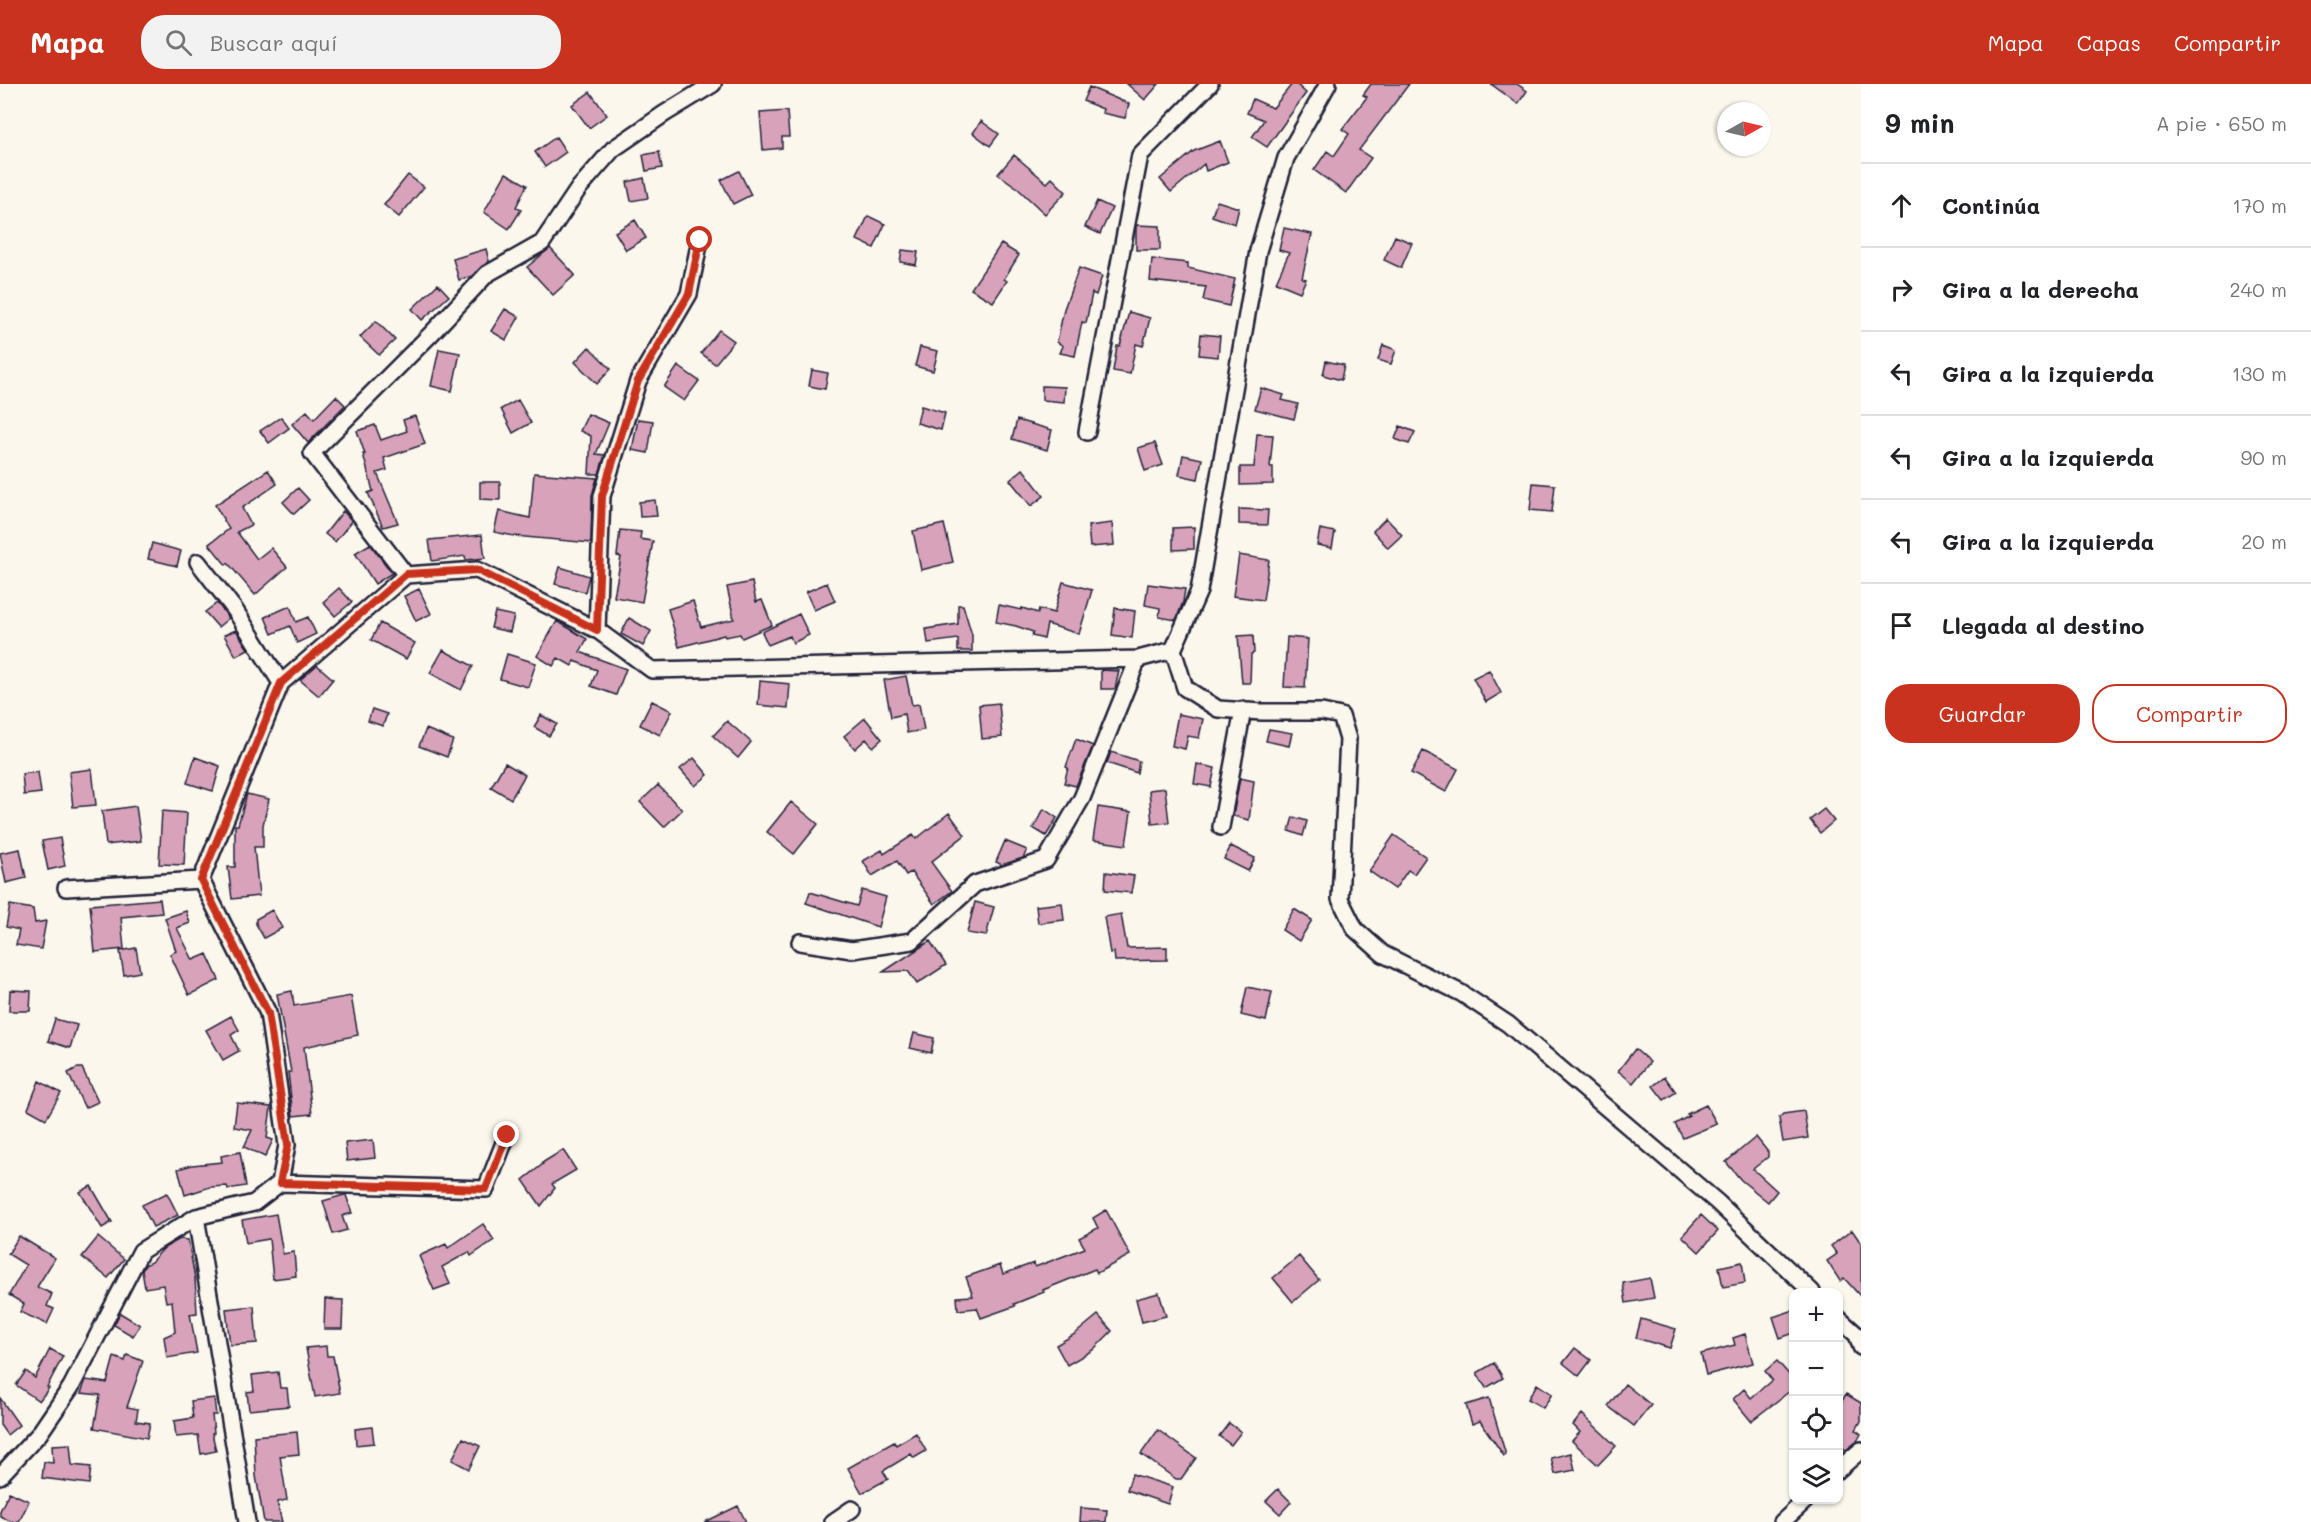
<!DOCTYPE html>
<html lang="es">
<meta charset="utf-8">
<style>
body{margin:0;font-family:Mali,sans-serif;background:#f2f2f2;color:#202124}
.controls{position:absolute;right:18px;bottom:18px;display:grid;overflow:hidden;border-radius:12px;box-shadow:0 2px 4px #0004}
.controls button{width:54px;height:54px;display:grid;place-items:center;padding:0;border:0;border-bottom:2px solid #e0e0e0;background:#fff;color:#202124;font:30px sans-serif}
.compass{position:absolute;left:1717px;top:18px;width:54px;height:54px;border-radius:50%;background:#fff;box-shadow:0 2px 4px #0004;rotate:82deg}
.stop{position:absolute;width:18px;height:18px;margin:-14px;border:4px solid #c8321e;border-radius:50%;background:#fff}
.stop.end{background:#c8321e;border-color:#fff;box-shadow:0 2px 6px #0008}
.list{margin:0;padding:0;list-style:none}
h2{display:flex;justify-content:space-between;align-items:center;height:78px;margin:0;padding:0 24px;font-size:26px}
h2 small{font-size:20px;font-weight:400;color:#757577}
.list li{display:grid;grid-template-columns:39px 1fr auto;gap:18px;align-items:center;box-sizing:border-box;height:84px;padding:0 24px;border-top:2px solid #e0e0e0}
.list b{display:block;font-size:22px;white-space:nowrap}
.list em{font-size:20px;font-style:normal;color:#757577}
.actions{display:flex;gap:12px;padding:18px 24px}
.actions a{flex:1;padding:14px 0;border:2px solid #c8321e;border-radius:24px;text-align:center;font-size:21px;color:#c8321e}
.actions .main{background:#c8321e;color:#fff}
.icon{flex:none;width:33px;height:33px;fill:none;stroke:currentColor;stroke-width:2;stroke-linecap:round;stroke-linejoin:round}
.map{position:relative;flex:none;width:1861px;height:1438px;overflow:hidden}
header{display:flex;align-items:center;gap:36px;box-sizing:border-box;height:84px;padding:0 30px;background:#c8321e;color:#fff}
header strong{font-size:28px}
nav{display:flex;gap:33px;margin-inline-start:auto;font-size:21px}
.search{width:420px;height:54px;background:#f2f2f2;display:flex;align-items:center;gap:15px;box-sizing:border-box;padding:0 21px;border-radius:24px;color:#757577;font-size:22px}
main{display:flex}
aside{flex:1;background:#fff}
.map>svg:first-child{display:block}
</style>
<header>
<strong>Mapa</strong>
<div class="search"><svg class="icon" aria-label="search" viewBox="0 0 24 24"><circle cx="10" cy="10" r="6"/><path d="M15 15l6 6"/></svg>Buscar aquí</div>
<nav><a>Mapa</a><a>Capas</a><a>Compartir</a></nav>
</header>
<main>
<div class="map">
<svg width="1861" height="1438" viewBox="0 0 1861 1438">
<rect width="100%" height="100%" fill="#fbf7ec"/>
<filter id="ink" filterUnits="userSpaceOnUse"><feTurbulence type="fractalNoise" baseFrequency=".0167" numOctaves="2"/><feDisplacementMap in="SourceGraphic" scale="12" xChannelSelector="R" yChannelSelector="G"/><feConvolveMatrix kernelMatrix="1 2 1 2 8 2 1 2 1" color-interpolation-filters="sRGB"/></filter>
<g filter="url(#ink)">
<!-- building -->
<path fill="#d8a2ba" stroke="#22223b" stroke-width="1.5" d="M1127 0H1159L1145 16Z
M1292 0H1296L1306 9 1267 63 1252 53 1264 36 1247 29 1253 15 1273 24Z
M1371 0H1409L1359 66 1371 74 1346 109 1314 86 1327 67 1334 72 1349 50 1342 45 1367 13 1363 11Z
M1491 0H1517L1527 7 1518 20Z
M1089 3 1129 20 1125 34 1102 29 1103 25 1083 17Z
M590 8 607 31 589 44 572 21Z
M787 27 789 53H782V64L763 66 760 29Z
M981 37 999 50 990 62 973 49Z
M556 53 566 68 545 83 535 68Z
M1220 57 1228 78 1206 87 1204 80 1171 108 1160 95 1194 67Z
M659 68 662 84 646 87 643 71Z
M1014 71 1047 99 1052 94 1066 108 1045 130 1015 102 998 90Z
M739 87 751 111 733 120 721 96Z
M506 89 527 101 516 123 521 126 509 145 484 128Z
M408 91 424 103 399 133 384 121Z
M644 94 648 114 631 117 627 98Z
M1097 117 1112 124 1100 150 1085 143Z
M1217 117 1239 124 1235 140 1212 132Z
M868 132 885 140 874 164 857 156Z
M635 136 646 154 626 166 615 148Z
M1136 141 1160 142V166H1136Z
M1284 144 1312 150 1302 194 1306 195 1300 208 1276 198 1289 169 1279 166Z
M1395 152 1412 159 1401 184 1384 176Z
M1001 160 1019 171 1004 195 1007 197 993 218 971 205Z
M550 164 575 191 553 211 527 183Z
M486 165 489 177 472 192 459 196 453 175Z
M902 166 918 168 916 181 900 178Z
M1152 175 1188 179V184L1235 195 1229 222 1203 216 1206 203 1150 197Z
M1079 184 1102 192 1096 211 1092 209 1086 239 1082 238 1075 272 1060 269 1063 262 1057 258 1064 225Z
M438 200 449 212 422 236 412 225Z
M505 225 519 233 506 256 491 247Z
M1129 228 1150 234 1143 262 1136 260 1130 290 1113 287 1117 262H1120Z
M376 237 395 256 379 271 360 253Z
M719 246 734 257 715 280 701 269Z
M1201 250 1220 252 1218 273 1199 271Z
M1383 261 1396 266 1391 280 1378 276Z
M589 263 611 285 597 300 575 278Z
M920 263 938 267 933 287 915 282Z
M439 265 460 269 452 307 431 302Z
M1326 277 1344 281 1341 296 1323 291Z
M678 282 699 297 684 317 664 303Z
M812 286 828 289 825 305 809 302Z
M1042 302 1065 303 1064 318 1042 316Z
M1261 304 1284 311 1282 316 1298 320 1294 335 1255 325Z
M336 312 345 321 308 359 292 340 307 327 314 335Z
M518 316 531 339 513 349 501 325Z
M921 322 945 329 941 346 917 339Z
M588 330 609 339 596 370 605 371 599 390H589L591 352 580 347Z
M415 332 425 360 384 374 387 386 377 389 398 439 383 443 368 409 373 407 363 370H365L357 347 375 341 381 356 407 347 403 336Z
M281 333 289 344 269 359 260 347Z
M638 335 653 337 648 369 632 366Z
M1017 336 1052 346 1047 366 1012 355Z
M1400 342 1415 348 1409 360 1395 355Z
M1257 350 1273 351 1270 383H1273V400L1240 401V383H1254Z
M1155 359 1163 381 1145 387 1138 364Z
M1183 371 1202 375 1198 395 1179 391Z
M1023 385 1044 412 1031 422 1010 396Z
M268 386 277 400 242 424 251 441 237 448 257 475 271 464 287 483 255 511 228 479 226 481 209 460 229 445 215 421Z
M534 389 597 394 592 411 591 459 514 452 494 448 499 427 530 434Z
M480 398H500V416L480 415Z
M1533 399 1555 401 1552 428 1530 426Z
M298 404 309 416 294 430 283 418Z
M655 416 657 432 640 433 639 418Z
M1239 425 1268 426 1267 441 1239 440Z
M343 427 352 437 335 458 325 450Z
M1386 434 1402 451 1388 464 1373 447Z
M1112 439 1114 461 1090 463 1088 442Z
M944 440 953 478 921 486 913 447Z
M1194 443V465L1173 466V444Z
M1320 445 1335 448 1332 464 1317 461Z
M620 446 641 448 640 455 653 457 642 518 614 513 621 473 617 472Z
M482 451 485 474 466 476 465 472 432 477 429 456Z
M152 459 181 467 177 482 148 475Z
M370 460 392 489 375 500 355 469Z
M1239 471 1269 476 1263 516 1233 512Z
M560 483 589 492 585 508 555 500Z
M752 498 756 518 762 516 772 541 742 554 740 550 725 553 724 551 679 563 668 525 693 517 701 543 734 535 727 503Z
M1063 498 1092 506 1079 550 1047 540 1044 555 1032 552 1033 548 1016 542 996 538 999 521 1021 526 1022 524 1038 529 1039 525 1054 529Z
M827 499 835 517 814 526 806 508Z
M1148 500 1185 505 1183 518 1176 536 1159 533 1160 524 1145 521Z
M339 504 352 518 335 532 323 518Z
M419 505 431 530 416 537 404 512Z
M217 519 229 534 218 543 205 528Z
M958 521H963L972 551V567H958V555L928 559 926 545 958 540Z
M290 522 296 538 308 533 316 550 297 559 290 542 272 550 265 533Z
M1115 524 1135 527 1132 554 1112 551Z
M495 528 514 532 510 548 491 544Z
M799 530 809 551 793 559 790 552 768 561 762 548Z
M629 534 651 547 643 562 621 550Z
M557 537 587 555 580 568 626 585 616 611 591 602 597 586 574 577 572 582 558 574 553 582 537 572Z
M380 539 415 559 406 575 371 556Z
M236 546 248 565 236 572 224 551Z
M1253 551 1254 569 1251 570 1250 599H1242L1238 552Z
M1287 553 1308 555 1305 604 1284 603Z
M443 566 473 582 461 606 430 589Z
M507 570 536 579 528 603 500 595Z
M317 581 333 595 319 612 300 596Z
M1101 586 1119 587 1115 605H1101Z
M1489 586 1501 609 1486 618 1473 594Z
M906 592 912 621 919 620 924 646 907 649 904 630 891 633 884 596Z
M760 597 790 600 788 624 758 621Z
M652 617 672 627 660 651 640 641Z
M999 619 1002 653 982 655 979 621Z
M372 625 387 630 383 642 368 637Z
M1178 630 1203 635 1199 654 1188 652 1185 665 1172 662Z
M541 631 557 640 549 652 534 643Z
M865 634 882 655 873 663 866 655 855 665 844 652Z
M727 637 751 658 738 674 713 652Z
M426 645 453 656 447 673 419 662Z
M1269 645 1292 649 1289 662 1266 657Z
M1076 655 1093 662 1076 702 1064 699 1068 684 1066 683Z
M1423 667 1458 685 1446 708 1411 689Z
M1111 668 1139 677 1137 689 1107 679Z
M195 673 220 682 213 707 187 699Z
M694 674 708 691 695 702 680 685Z
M505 679 525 691 511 715 491 703Z
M1197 680 1215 684 1211 703 1194 700Z
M92 685 96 721 73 723 69 688Z
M38 688 41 709 24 711 22 690Z
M1240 694 1254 697 1249 736 1233 732Z
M658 701 682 726 664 743 640 718Z
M1165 704 1169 738 1152 740 1149 706Z
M247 710 269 715 263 741V763H254L259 812 232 815 228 783H235V741H238Z
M791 718 818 740 794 770 767 748Z
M136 722 141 757 106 761 102 727Z
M1098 723 1131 728 1126 761 1093 756Z
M1044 725 1057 734 1046 752 1033 744Z
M1824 725 1834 737 1820 749 1810 736Z
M162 727 187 729 184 781 159 780Z
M949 729 965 751 931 778 952 807 934 820 911 788 906 791 897 777 872 792 863 777 882 766 884 770 913 751 916 755Z
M1293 733 1307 737 1303 752 1289 747Z
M1394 751 1426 773 1414 790 1408 786 1395 805 1369 787Z
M60 754 65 782 48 786 42 757Z
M1005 757 1027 766 1023 774 1002 781 996 778Z
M1231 762 1255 774 1248 787 1224 775Z
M20 765 26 794 6 799 0 769Z
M1106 788 1134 792 1131 809 1105 806Z
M862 806 886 813 878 843 806 819 810 808 857 822Z
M160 815 162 829 121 833 124 865 95 868 90 821Z
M975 818 994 823 986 852 967 849Z
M1062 819 1064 836 1038 839 1036 822Z
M10 821 33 825 35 839 46 837 41 865 16 861 19 846 6 843Z
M1294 825 1312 836 1299 857 1282 846Z
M272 826 282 844 264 854 256 840V835Z
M186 827 190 839 177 844 193 876 207 870 219 896 189 911 170 870 176 867 165 834Z
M1121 830 1127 864 1167 863V876L1115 877 1114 868 1110 869 1104 833Z
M930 857 946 881 917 900 908 887 883 888Z
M136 864 140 888 124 891 120 867Z
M1247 903 1272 908 1266 937 1241 931Z
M10 906 31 907 30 927H9Z
M292 907 294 922 351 912 358 951 304 963 312 1030 293 1032 288 988H291L277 910Z
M231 932 239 946 231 951 239 967 223 976 206 946Z
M55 935 77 941 70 964 48 957Z
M914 949 934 954 931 969 910 964Z
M1635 965 1650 978 1633 999 1618 987Z
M77 984H82L98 1018 85 1024 68 989Z
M1665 993 1676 1008 1664 1016 1653 1002Z
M39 997 61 1009 46 1035 28 1025Z
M237 1019 271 1023 267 1054 273 1056 265 1073 244 1063 252 1046 234 1043Z
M1706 1021 1717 1040 1683 1054 1675 1040 1689 1032 1687 1030Z
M1804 1027 1808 1054 1783 1058 1779 1034 1783 1030Z
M1756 1053 1768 1068V1073L1753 1085 1777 1107 1768 1118 1741 1096 1726 1078Z
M373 1056 375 1074 347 1077 345 1059Z
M563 1066 576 1086 552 1100 555 1104 541 1122 523 1096 543 1080 542 1079Z
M240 1068 246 1102 228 1105 227 1102 210 1103 185 1111 178 1085 192 1081 222 1078 221 1072Z
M91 1102 112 1138 102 1144 80 1108Z
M167 1109 178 1131 153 1143 142 1121Z
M344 1111H346L352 1129 342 1132 347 1146 333 1150 323 1117Z
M1106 1126 1130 1171 1097 1189 1095 1185 1043 1206 1044 1208 1014 1220 1015 1222 981 1234 977 1224 958 1226 957 1213 973 1212 966 1193 1000 1181 1003 1190 1034 1179 1035 1183 1085 1164 1079 1154 1098 1144 1093 1134Z
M276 1130 283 1170 294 1168 296 1192 273 1195 269 1155 246 1159 242 1136Z
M1701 1131 1718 1147 1699 1168 1682 1152Z
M483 1140 494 1156 471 1172 469 1168 442 1183 450 1200 434 1206 419 1172 446 1160 448 1164Z
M1852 1146 1861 1159V1213L1844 1194 1840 1197 1827 1177 1837 1170 1831 1162Z
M19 1152 55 1174 37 1203 52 1210 47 1222 54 1225 47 1240 20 1228 24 1220 9 1211 26 1181 8 1170Z
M98 1153 124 1175 108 1194 82 1173Z
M180 1155 188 1156 195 1194 197 1229 190 1230 197 1269 167 1274 164 1253 175 1248 172 1217 166 1218 163 1201 145 1204 142 1187 145 1181 151 1178 164 1164Z
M1299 1172 1319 1196 1293 1218 1273 1194Z
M1742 1178 1745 1199 1723 1203 1719 1183Z
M1650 1194 1654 1214 1626 1219 1623 1199Z
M1159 1209 1166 1232 1142 1238 1136 1215Z
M325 1215 343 1216 342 1245H324Z
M254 1222 257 1259 230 1261 226 1225Z
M1794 1226V1249L1780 1254 1773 1233Z
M120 1229 140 1241 133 1252 114 1241Z
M1098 1231 1112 1247 1093 1266 1067 1281 1056 1261 1075 1250Z
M1641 1235 1676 1245 1670 1264 1636 1254Z
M1745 1250 1753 1279 1706 1291 1701 1270 1735 1261 1733 1254Z
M326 1262 327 1272H333L340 1309 315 1313 306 1264Z
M1575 1264 1591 1276 1579 1292 1563 1279Z
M50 1265 63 1272 47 1303 49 1304 39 1317 16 1301 26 1287 35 1294Z
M127 1271 143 1277 127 1323 138 1325 136 1337 150 1339 147 1354 94 1344 100 1311 81 1309 86 1296 107 1299 114 1273 125 1277Z
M1777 1277 1794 1296V1304L1751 1337 1733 1315 1744 1305 1751 1314 1772 1296 1765 1287Z
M1494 1279 1503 1294 1486 1304 1477 1289Z
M278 1288 280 1304H287L289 1322 249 1326 247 1308 254 1307 252 1291Z
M1537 1300 1552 1310 1543 1324 1528 1315Z
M1625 1300 1651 1321 1634 1342 1608 1322Z
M1846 1310 1861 1319V1337L1856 1346 1861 1350 1857 1357 1846 1366 1839 1361V1322Z
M0 1314 19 1341 7 1351 0 1341Z
M214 1314 216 1331H212L214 1349H212L216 1367 201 1370 198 1351 176 1353 174 1337 193 1334 191 1317Z
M1489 1314 1506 1371 1504 1372 1480 1337 1472 1340 1466 1321Z
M1582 1330 1616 1362 1598 1381 1572 1357 1580 1348 1573 1341Z
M1229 1339 1241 1348 1231 1361 1219 1352Z
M372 1343 374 1359 356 1361 355 1345Z
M1158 1346 1196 1374 1181 1395H1176L1141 1370Z
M297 1348 299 1370 280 1372 287 1416 277 1418 282 1438H264L256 1392 254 1352Z
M916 1349 926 1367 914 1374 911 1370 883 1387 888 1395 862 1409 848 1384 894 1358 896 1361Z
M463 1354 480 1362 469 1385 452 1376Z
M70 1360 72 1381 91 1383 89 1400 42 1394 44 1378 53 1379 52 1361Z
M1571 1369 1575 1386 1555 1390 1551 1374Z
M1132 1390 1173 1403 1168 1420 1127 1406Z
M1278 1405 1291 1418 1280 1430 1266 1417Z
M9 1408 29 1417 19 1438H12L0 1432V1427Z
M738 1422 746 1438H705Z
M1081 1424 1107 1426 1106 1438H1080Z"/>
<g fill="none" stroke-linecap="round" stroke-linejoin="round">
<defs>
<path id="minor" d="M1087 348 1140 71 1210 0
M198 478 235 526 281 599
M406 491 312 369 431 250 487 190 542 159 579 104 613 65 664 30 713 0
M597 546 602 412 638 297 689 210 700 156
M1173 566 1185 604 1218 625 1262 628H1322L1341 632 1348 655 1340 815 1355 845 1383 870 1461 909 1508 940 1717 1118 1812 1208
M1221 743 1243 626
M66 804 201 796
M800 858 852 866 912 857 975 800 1046 776 1082 714 1138 575
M280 1099 486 1105 507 1051
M196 1133 247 1438
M1838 1234 1857 1251 1861 1263
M1838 1386 1861 1366
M0 1392 39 1350 71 1303 141 1167 196 1133 254 1119 280 1099 287 1061 268 929 201 796 281 599 406 491 477 486 597 546 652 586 1138 575 1173 566 1199 507 1258 167 1286 74 1328 0
M833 1438 852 1425
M1782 1438 1806 1416"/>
</defs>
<!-- minor casing -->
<use href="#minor" stroke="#22223b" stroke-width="20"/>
<!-- minor -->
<use href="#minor" stroke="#fbf7ec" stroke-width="15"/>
</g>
</g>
<g fill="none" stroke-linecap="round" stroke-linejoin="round" filter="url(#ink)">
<!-- route -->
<path stroke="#c8321e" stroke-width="8" d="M507 1051 486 1105 280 1099 288 1061 268 929 201 796 281 599 406 490 477 486 597 546 602 412 638 297 689 210 700 156"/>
</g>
</svg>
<div class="controls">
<button>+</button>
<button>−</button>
<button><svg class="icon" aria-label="locate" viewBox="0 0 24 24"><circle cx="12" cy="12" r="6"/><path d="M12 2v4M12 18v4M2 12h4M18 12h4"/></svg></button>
<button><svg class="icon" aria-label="layers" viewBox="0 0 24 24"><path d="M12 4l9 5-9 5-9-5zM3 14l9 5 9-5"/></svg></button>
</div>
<svg class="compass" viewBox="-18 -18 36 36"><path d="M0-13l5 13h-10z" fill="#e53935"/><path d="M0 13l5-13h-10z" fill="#757577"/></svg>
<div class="stop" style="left:700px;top:156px"></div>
<div class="stop end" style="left:507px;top:1051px"></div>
</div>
<aside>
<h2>9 min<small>A pie · 650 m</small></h2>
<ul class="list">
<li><svg class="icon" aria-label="ahead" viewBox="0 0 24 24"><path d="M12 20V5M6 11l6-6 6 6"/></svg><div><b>Continúa</b></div><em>170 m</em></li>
<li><svg class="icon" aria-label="right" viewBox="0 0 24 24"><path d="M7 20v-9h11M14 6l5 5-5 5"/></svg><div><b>Gira a la derecha</b></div><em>240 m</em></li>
<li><svg class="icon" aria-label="left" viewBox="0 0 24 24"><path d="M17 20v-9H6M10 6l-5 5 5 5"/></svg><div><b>Gira a la izquierda</b></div><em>130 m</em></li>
<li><svg class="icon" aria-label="left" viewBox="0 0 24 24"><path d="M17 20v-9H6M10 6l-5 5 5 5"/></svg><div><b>Gira a la izquierda</b></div><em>90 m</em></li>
<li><svg class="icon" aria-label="left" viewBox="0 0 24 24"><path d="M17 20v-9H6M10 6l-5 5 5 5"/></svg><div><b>Gira a la izquierda</b></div><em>20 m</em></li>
<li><svg class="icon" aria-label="arrive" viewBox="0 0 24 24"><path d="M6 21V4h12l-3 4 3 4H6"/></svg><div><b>Llegada al destino</b></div></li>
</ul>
<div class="actions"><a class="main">Guardar</a><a>Compartir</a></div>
</aside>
</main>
